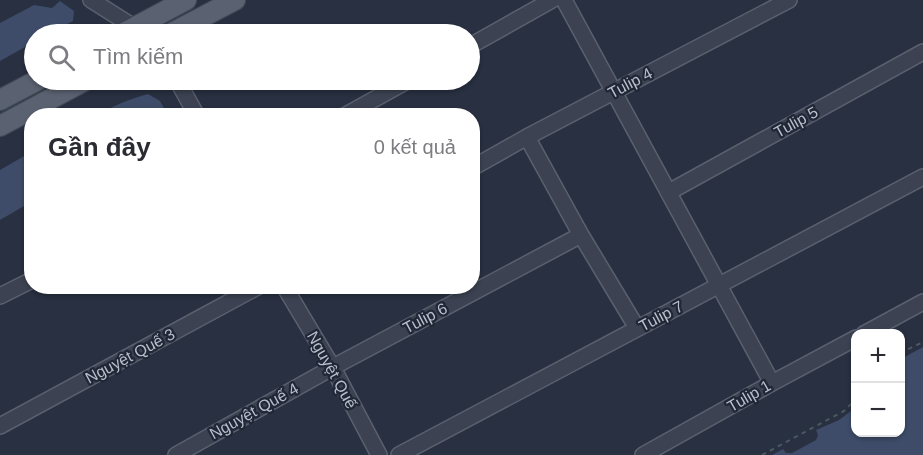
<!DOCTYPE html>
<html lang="vi">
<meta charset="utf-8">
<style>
body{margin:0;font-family:Arial,sans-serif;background:#f2f2f3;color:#2b2b33}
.controls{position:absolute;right:18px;bottom:18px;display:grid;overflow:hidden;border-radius:12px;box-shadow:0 2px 4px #0004}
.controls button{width:54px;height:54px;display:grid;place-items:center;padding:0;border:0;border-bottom:2px solid #e1e1e2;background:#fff;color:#2b2b33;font:30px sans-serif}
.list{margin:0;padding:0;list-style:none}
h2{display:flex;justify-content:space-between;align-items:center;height:78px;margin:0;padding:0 24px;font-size:26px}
h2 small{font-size:20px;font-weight:400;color:#7c7c81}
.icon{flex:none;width:33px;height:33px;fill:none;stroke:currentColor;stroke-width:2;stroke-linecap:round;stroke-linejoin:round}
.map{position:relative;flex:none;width:923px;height:455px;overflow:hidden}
.search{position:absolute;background:#fff;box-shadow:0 2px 4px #0004;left:24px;top:24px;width:456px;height:66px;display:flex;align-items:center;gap:15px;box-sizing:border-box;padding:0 21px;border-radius:33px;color:#7c7c81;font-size:22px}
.panel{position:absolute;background:#fff;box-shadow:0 2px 4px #0004;left:24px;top:108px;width:456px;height:186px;border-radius:24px}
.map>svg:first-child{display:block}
</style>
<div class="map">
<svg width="923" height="455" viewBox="0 0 923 455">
<rect width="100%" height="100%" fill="#283041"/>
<!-- green -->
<path fill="#2a3c42" d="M52 80H72L0 118V107Z"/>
<!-- water -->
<path fill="#3e4c69" d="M60 1 74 11 73 21 48 34H34V42L0 61V23L34 5 52 8Z
M148 94 160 101 168 115H97C113 106 129 99 148 94Z
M31 152V202L0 220V170Z
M923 347V455H772L783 449 786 453H792L816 440 818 435 816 430 839 420 855 408 856 432H900L901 359Z"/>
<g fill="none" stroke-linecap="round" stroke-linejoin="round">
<defs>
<path id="minor" d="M91 0 145 34
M564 0 772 383
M470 46 552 0
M177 80 197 116
M344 116 409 80
M527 137 581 235 637 328
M472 168 527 137 789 0
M669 192 923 52
M284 286 333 368 379 455
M0 296 32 280
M864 334 923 302
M0 426 259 286
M176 455 337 365 581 235
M399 455 923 177
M643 455 772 383 856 338"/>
<path id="major" d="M122 34 186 0
M170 34 235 0
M0 100 38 80
M0 126 86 80"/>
</defs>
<!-- minor casing -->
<use href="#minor" stroke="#5a606e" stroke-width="18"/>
<!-- major casing -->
<use href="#major" stroke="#454b5a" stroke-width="22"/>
<!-- path -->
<path stroke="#48595f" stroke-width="2" stroke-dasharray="4.5 4.5" stroke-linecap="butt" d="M900 353 923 342
M762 455 844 411 856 399"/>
<!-- minor -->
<use href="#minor" stroke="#3c4251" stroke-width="15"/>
<!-- major -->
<use href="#major" stroke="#5a6170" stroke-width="20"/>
</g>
<g text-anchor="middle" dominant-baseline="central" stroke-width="4.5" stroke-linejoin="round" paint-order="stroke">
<!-- street labels -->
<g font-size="16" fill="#b9becb" stroke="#202736">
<text transform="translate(630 83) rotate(-28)">Tulip 4</text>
<text transform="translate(796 122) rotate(-29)">Tulip 5</text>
<text transform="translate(661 316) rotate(-28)">Tulip 7</text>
<text transform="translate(425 318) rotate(-28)">Tulip 6</text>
<text transform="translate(130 356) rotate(-28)">Nguyệt Quế 3</text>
<text transform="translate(332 370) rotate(61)">Nguyệt Quế</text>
<text transform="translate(749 396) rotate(-30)">Tulip 1</text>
<text transform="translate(254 411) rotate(-29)">Nguyệt Quế 4</text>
</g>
</g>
</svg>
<div class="controls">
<button>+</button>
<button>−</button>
</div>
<div class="search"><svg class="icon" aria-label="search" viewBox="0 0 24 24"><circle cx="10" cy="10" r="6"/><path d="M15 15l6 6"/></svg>Tìm kiếm</div>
<section class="panel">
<h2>Gần đây<small>0 kết quả</small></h2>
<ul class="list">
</ul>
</section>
</div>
